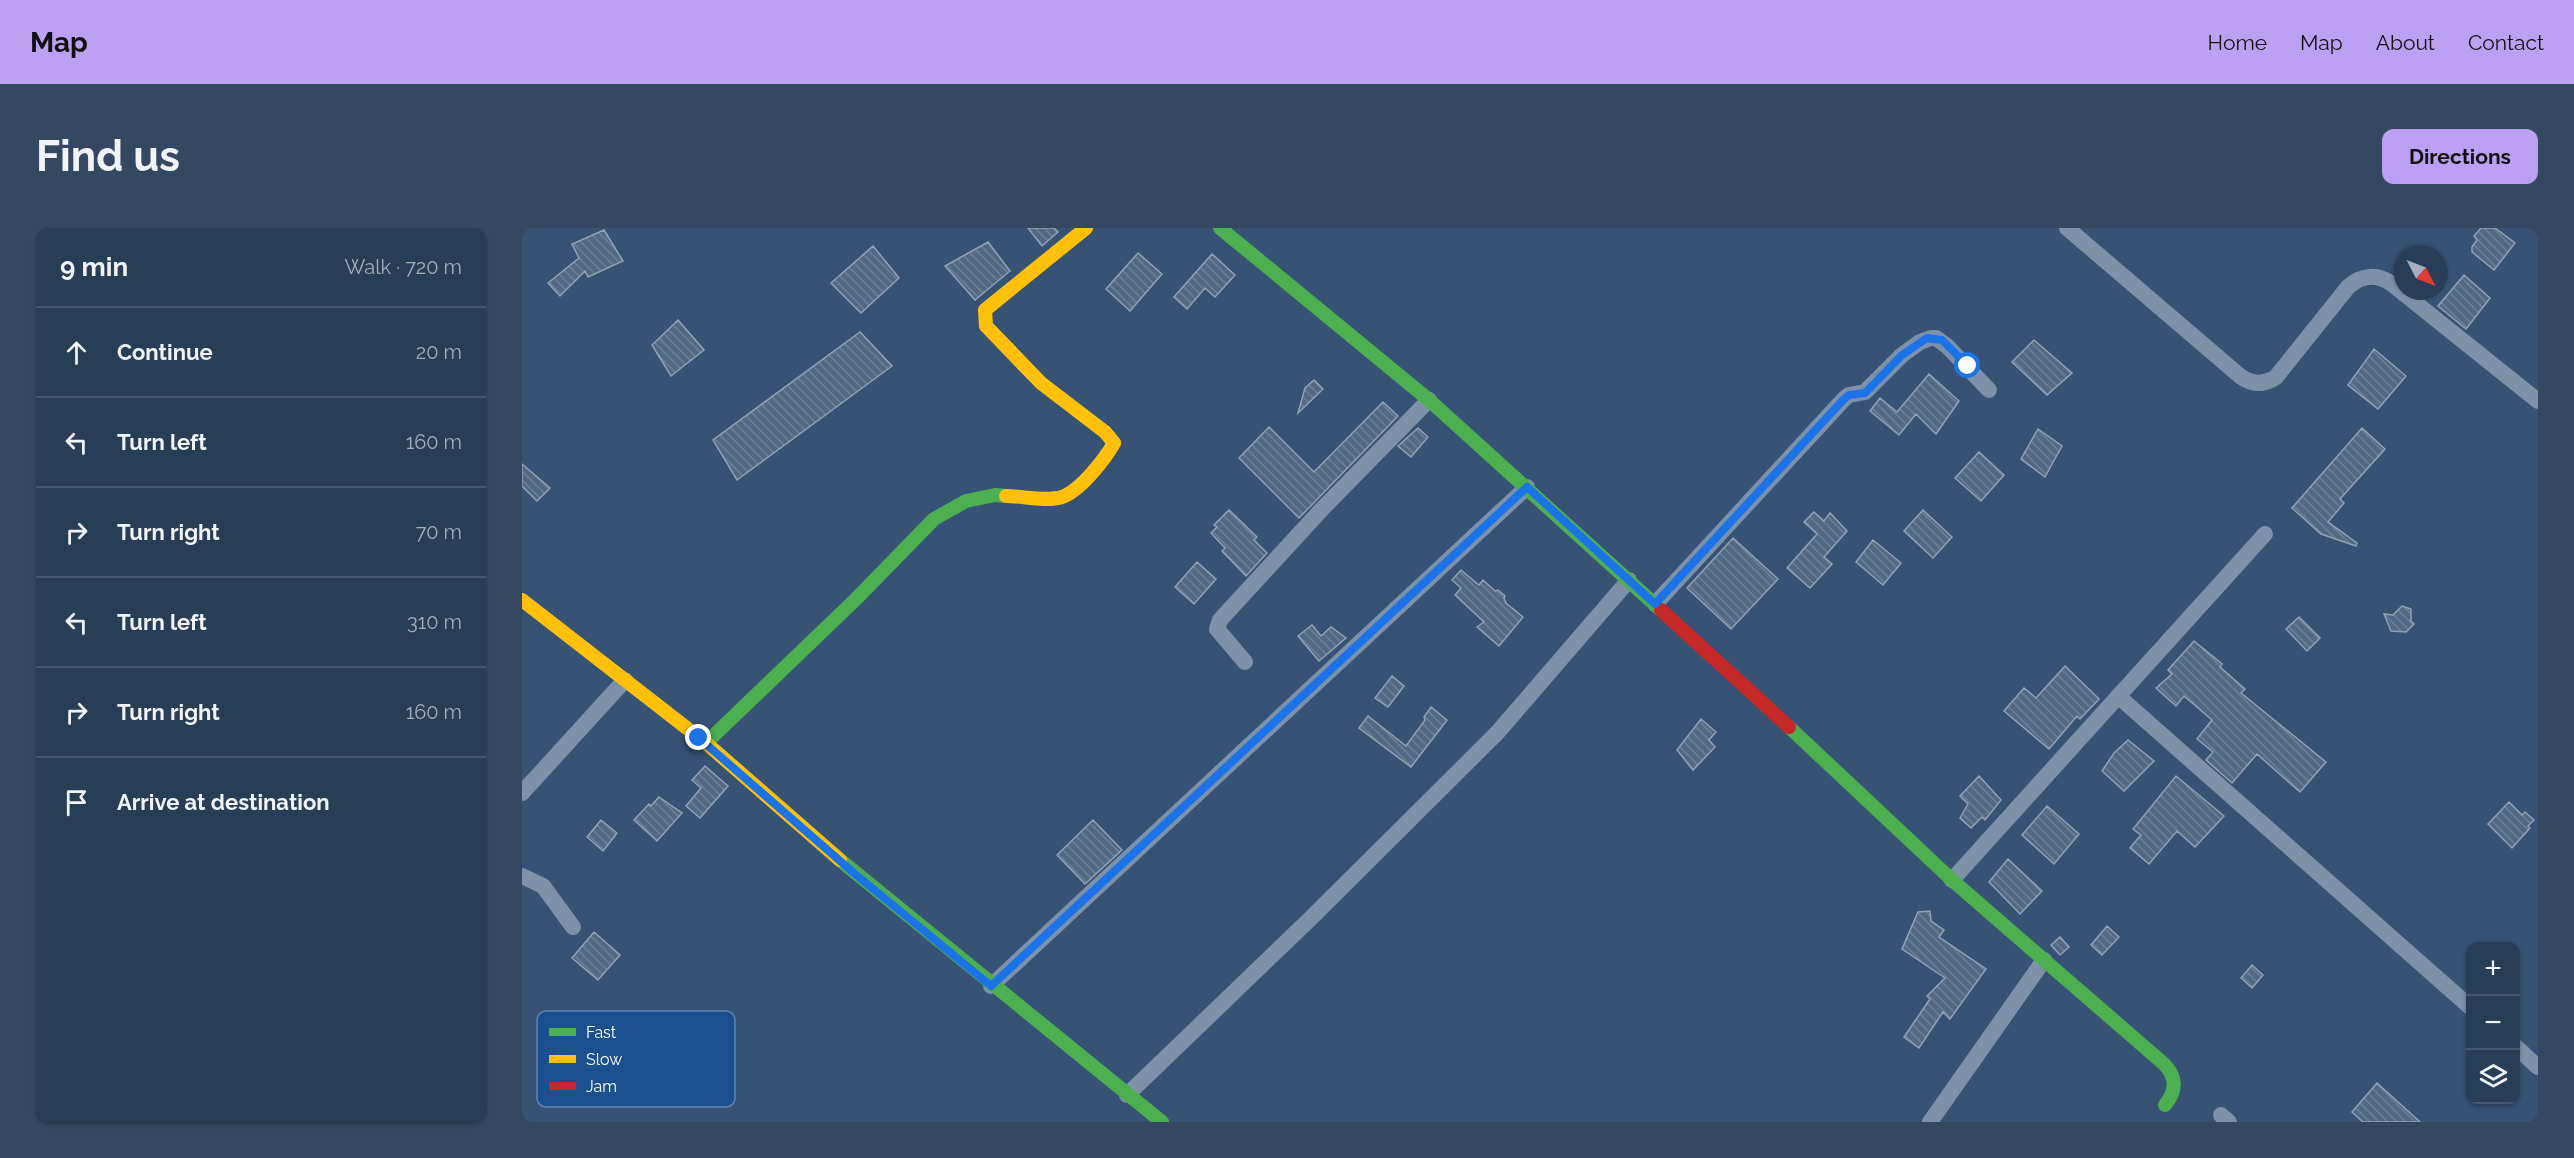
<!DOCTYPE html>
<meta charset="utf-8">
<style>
body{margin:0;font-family:Raleway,sans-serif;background:#344961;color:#f1f3f6}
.controls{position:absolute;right:18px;bottom:18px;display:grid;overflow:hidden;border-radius:12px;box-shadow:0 2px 4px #0004}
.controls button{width:54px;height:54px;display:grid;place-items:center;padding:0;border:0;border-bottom:2px solid #44576d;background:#283e57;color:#f1f3f6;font:30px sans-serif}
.compass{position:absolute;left:1872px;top:18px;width:54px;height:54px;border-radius:50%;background:#283e57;box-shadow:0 2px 4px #0004;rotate:132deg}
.stop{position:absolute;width:18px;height:18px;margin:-14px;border:4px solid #1a73e8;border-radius:50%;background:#fff}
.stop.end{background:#1a73e8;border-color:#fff;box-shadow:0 2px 6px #0008}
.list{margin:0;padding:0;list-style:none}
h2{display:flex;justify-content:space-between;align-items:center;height:78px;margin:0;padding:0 24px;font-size:26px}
h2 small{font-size:20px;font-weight:400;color:#a5aeba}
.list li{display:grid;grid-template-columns:39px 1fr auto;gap:18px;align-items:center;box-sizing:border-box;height:90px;padding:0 24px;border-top:2px solid #44576d}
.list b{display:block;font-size:22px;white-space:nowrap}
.list em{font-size:20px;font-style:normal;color:#a5aeba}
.icon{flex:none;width:33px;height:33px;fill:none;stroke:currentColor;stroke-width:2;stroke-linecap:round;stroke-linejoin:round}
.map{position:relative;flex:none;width:2016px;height:894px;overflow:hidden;border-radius:12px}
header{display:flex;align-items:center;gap:36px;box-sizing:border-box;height:84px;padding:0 30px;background:#bca0f2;color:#111}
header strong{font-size:28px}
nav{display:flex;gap:33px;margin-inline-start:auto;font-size:21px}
.intro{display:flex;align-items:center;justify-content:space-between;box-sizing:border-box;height:144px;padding:0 36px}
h1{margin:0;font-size:42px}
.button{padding:15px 27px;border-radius:12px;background:#bca0f2;color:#111;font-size:21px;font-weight:700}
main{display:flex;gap:36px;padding:0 36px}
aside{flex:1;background:#283e57;border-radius:12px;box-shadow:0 2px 4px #0004}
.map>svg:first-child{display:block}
</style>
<header>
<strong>Map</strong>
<nav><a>Home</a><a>Map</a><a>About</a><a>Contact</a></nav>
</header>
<div class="intro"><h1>Find us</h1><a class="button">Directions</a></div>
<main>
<aside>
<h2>9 min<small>Walk · 720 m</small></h2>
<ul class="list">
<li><svg class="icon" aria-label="ahead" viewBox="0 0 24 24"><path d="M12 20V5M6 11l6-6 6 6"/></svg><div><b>Continue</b></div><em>20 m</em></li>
<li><svg class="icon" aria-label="left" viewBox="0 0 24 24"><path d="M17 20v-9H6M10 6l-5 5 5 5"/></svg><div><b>Turn left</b></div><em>160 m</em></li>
<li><svg class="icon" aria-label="right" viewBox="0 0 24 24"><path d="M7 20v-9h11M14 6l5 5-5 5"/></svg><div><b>Turn right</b></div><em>70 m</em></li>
<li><svg class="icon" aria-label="left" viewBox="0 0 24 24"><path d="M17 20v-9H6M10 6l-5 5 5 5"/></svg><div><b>Turn left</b></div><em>310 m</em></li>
<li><svg class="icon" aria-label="right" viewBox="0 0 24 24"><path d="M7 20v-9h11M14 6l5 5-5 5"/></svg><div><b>Turn right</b></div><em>160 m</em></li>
<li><svg class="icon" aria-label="arrive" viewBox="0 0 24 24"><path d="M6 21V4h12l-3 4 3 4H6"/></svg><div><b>Arrive at destination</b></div></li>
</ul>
</aside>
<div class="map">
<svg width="2016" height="894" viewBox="0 0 2016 894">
<defs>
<pattern id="building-back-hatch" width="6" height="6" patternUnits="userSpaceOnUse" patternTransform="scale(1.5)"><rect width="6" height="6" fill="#526984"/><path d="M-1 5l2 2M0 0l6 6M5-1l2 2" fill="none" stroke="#6c8096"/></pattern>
</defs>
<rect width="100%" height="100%" fill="#365274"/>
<!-- building -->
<path fill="url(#building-back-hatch)" stroke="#92a2b6" stroke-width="1.5" d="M506 0H532L536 4 520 18Z
M1959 0H1973L1993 15 1972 42 1950 24V19L1955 12 1952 8Z
M82 2 101 33 66 49 63 43 38 68 26 55 57 30 50 16Z
M466 14 488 43 453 72 423 38Z
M351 18 377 50 339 85 309 55Z
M616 25 640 46 608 83 584 61Z
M690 26 713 47 693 69 683 60 665 81 652 69Z
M1942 47 1968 70 1944 101 1916 78Z
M156 92 182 122 149 148 130 117Z
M338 104 370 138 215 252 191 212Z
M1512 112 1550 145 1525 167 1490 134Z
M1852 121 1884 148 1856 181 1826 157Z
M1407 146 1437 173 1414 206 1394 186 1377 207 1348 183 1358 170 1375 184Z
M792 152 801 161 776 185 783 160Z
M861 174 876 188 777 290 717 230 747 199 792 244Z
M896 200 906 209 889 229 876 218Z
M1840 200 1863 221 1818 271 1822 275 1806 294 1835 315 1834 318 1799 306 1770 280Z
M1516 201 1540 218 1523 249 1499 231Z
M1457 224 1482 247 1459 273 1433 250Z
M0 236 28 260 15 273 0 258Z
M707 282 735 309 732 312 745 325 724 348 700 323 703 320 689 305 695 299 692 297Z
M1401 282 1430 309 1411 330 1382 303Z
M1292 284 1302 293 1308 285 1325 303 1302 329 1310 336 1288 360 1265 340 1295 306 1282 294Z
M1211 310 1256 351 1209 401 1165 360Z
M1351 312 1379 335 1361 357 1334 334Z
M675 334 694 351 672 376 653 359Z
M939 342 957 357 961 352 973 363 976 362 983 368 982 370 984 375 1001 389 977 418 955 399 962 394 933 367 939 360 930 352Z
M1880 378 1889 381V393L1892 396 1884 404 1869 403 1862 386 1871 387Z
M1777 389 1798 410 1785 423 1764 401Z
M790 397 799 408 809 399 824 410 797 433 776 408Z
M1672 413 1700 436 1698 439 1723 461 1719 465 1804 534 1778 564 1735 526 1710 555 1684 532 1691 524 1675 511 1690 492 1662 468 1654 478 1634 460 1650 446 1646 442Z
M1543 438 1577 471 1558 491 1555 488 1527 521 1482 483 1502 460 1514 470Z
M870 448 882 458 866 479 853 470Z
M909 479 925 492 889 539 837 500 846 488 884 518 903 492 902 489Z
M1179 491 1194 504 1187 512 1193 519 1171 542 1155 522Z
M1606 512 1632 533 1602 563 1580 543 1592 525Z
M183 538 206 558 178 590 164 578 179 560 170 552Z
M1457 548 1479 572 1463 592 1460 589 1449 600 1438 590 1446 576 1438 568Z
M1654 548 1702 588 1673 619 1655 603 1627 636 1608 620 1619 607 1611 601Z
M137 569 160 585 135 613 112 592 127 576 129 578Z
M1987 574 2000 587 2003 584 2012 592 2006 598 2008 600 1990 620 1966 596Z
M1525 578 1557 606 1532 636 1500 607Z
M79 592 95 605 81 623 65 609Z
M571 592 600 622 563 656 535 627Z
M1486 631 1520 663 1498 686 1467 654Z
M1408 683 1409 693 1422 702 1417 709 1464 741 1428 791 1421 784 1397 820 1382 809 1408 771 1405 768 1423 750 1380 721 1396 684Z
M1585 698 1597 709 1580 727 1569 717Z
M72 704 98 727 76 752 50 730Z
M1538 709 1547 719 1538 727 1529 717Z
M1730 737 1741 747 1730 760 1719 750Z
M1855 855 1875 873 1898 894H1841L1830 884Z"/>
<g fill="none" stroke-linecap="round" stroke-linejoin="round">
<!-- street -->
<path stroke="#7d92a8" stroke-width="16" d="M1545 0 1718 148C1730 157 1742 157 1754 149L1826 59C1839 47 1855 45 1870 56L2016 173
M1133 376 1322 171 1327 167 1343 164 1380 127 1398 114 1409 110H1414L1425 118 1467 162
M723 434 695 401 698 392 800 281 907 172
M1596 468 1948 779
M0 565 103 452
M0 648 21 658 51 699
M1430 652 1743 306
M469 758 1005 259
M1994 819 2016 839
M605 867 789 690 975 505 1107 352
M1699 887 1707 894
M1408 894 1522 732"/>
<!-- fast -->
<path stroke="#4caf50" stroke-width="14" d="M698 0 907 172 1139 382
M1267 499 1430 652 1642 836C1655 849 1655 863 1643 877
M184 515 335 370 412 291 444 273 473 267 484 268
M318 632 640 894"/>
<!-- slow -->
<path stroke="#ffc107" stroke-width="14" d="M484 268C500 268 524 274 540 269 558 263 583 231 592 215L583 204 519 155 464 98 463 82 564 0
M0 372 184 515 318 632"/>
<!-- jam -->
<path stroke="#c62828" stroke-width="14" d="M1139 382 1267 499"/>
</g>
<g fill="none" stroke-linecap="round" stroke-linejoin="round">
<!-- route -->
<path stroke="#1a73e8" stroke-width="8" d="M177 510 333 646 469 758 1005 259 1133 376 1322 171 1327 167 1343 165 1380 127 1405 110 1420 112 1446 138"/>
</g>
<!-- legend -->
<rect x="15" y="783" width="198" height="96" rx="9" fill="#1b4f8f" stroke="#5f84b1" stroke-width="1.5"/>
<rect x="27" y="800" width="27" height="8" fill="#4caf50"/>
<rect x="27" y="827" width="27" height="8" fill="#ffc107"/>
<rect x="27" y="854" width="27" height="8" fill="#c62828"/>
<g font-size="16" fill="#fff">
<text x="64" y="810">Fast</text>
<text x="64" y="837">Slow</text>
<text x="64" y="864">Jam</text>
</g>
</svg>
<div class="controls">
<button>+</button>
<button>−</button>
<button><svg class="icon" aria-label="layers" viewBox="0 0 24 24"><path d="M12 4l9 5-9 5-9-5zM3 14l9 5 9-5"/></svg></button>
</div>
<svg class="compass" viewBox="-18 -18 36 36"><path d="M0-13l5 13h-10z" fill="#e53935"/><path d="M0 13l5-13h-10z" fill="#a5aeba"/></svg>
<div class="stop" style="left:1446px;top:138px"></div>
<div class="stop end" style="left:177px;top:510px"></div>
</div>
</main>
